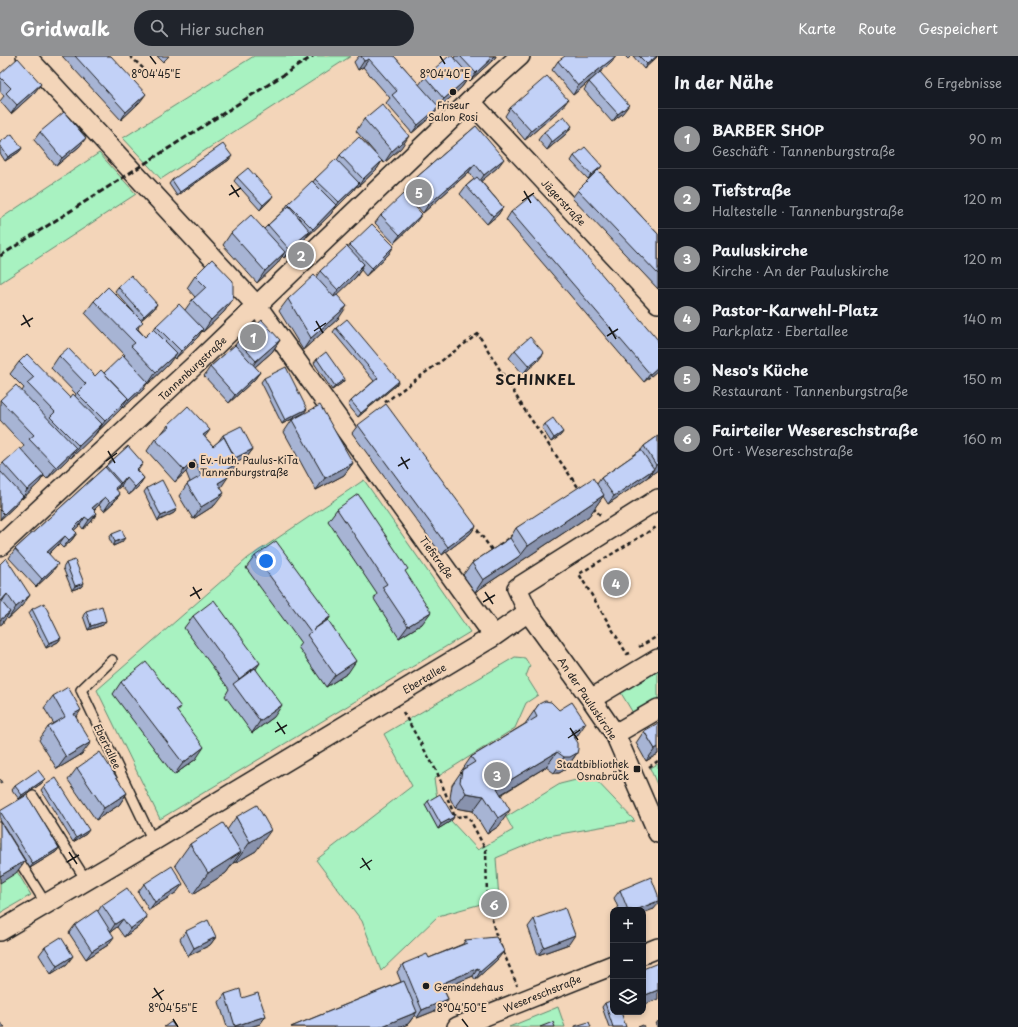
<!DOCTYPE html>
<html lang="de">
<meta charset="utf-8">
<style>
body{margin:0;font-family:"Playpen Sans",sans-serif;background:#20242c;color:#f1f3f6}
.controls{position:absolute;right:12px;bottom:12px;display:grid;overflow:hidden;border-radius:8px;box-shadow:0 2px 6px #0003}
.controls button{width:36px;height:36px;display:grid;place-items:center;padding:0;border:0;border-bottom:1px solid #363941;background:#171b24;color:#f1f3f6;font:20px sans-serif}
.you{position:absolute;left:266px;top:505px;width:14px;height:14px;margin:-10px;border:3px solid #fff;border-radius:50%;background:#1a73e8;box-shadow:0 0 0 6px #1a73e833}
.badge{display:grid;place-items:center;width:26px;height:26px;border-radius:50%;background:#919294;color:#fff;font-size:13px;font-weight:700}
.pin{position:absolute;translate:-50% -50%;border:2px solid #fff;box-shadow:0 1px 4px #0006}
.list{margin:0;padding:0;list-style:none}
h2{display:flex;justify-content:space-between;align-items:center;height:52px;margin:0;padding:0 16px;font-size:17px}
h2 small{font-size:13px;font-weight:400;color:#9ea1a6}
.list li{display:grid;grid-template-columns:26px 1fr auto;gap:12px;align-items:center;box-sizing:border-box;height:60px;padding:0 16px;border-top:1px solid #363941}
.list b{display:block;font-size:15px;white-space:nowrap}
.list p{margin:0;font-size:13px;white-space:nowrap;color:#9ea1a6}
.list em{font-size:13px;font-style:normal;color:#9ea1a6}
.icon{flex:none;width:22px;height:22px;fill:none;stroke:currentColor;stroke-width:2;stroke-linecap:round;stroke-linejoin:round}
.map{position:relative;flex:none;width:658px;height:971px;overflow:hidden}
header{display:flex;align-items:center;gap:24px;box-sizing:border-box;height:56px;padding:0 20px;background:#919294;color:#fff}
header strong{font-size:19px}
nav{display:flex;gap:22px;margin-inline-start:auto;font-size:14px}
.search{width:280px;height:36px;background:#20242c;display:flex;align-items:center;gap:10px;box-sizing:border-box;padding:0 14px;border-radius:22px;color:#9ea1a6;font-size:15px}
main{display:flex}
aside{flex:1;background:#171b24}
.map>svg:first-child{display:block}
</style>
<header>
<strong>Gridwalk</strong>
<div class="search"><svg class="icon" aria-label="search" viewBox="0 0 24 24"><circle cx="10" cy="10" r="6"/><path d="M15 15l6 6"/></svg>Hier suchen</div>
<nav><a>Karte</a><a>Route</a><a>Gespeichert</a></nav>
</header>
<main>
<div class="map">
<svg width="658" height="971" viewBox="0 0 658 971">
<rect width="100%" height="100%" fill="#f3d5b9"/>
<filter id="ink" filterUnits="userSpaceOnUse"><feTurbulence type="fractalNoise" baseFrequency=".025" numOctaves="2"/><feDisplacementMap in="SourceGraphic" scale="8" xChannelSelector="R" yChannelSelector="G"/><feConvolveMatrix kernelMatrix="1 2 1 2 8 2 1 2 1" color-interpolation-filters="sRGB"/></filter>
<g filter="url(#ink)">
<!-- green -->
<path fill="#a8f2c1" stroke="#62876e" d="M254 0H351L161 123 123 82Z
M99 97 136 138 0 227V163Z
M364 424 470 576 160 763 97 634 248 502Z
M515 601 525 602 530 610 526 620 538 639 526 647 515 672 434 723 437 742 425 749 438 772 451 765 478 794 513 774 506 761 560 728 592 720 635 765 548 780 496 802 499 843 438 860 381 915 362 865 316 804 412 730 384 678Z
M658 615V643L633 657 621 637Z
M658 708V731L650 712Z
M0 787 31 839 0 857Z
M558 951 565 971H509Z"/>
<g fill="none" stroke-linecap="round" stroke-linejoin="round">
<defs>
<path id="lane" d="M112 604 81 634 153 785
M33 740 86 824
M16 800 46 848"/>
<path id="street" d="M26 0 257 250 494 580
M470 45 658 247
M658 443 517 532 528 556 591 643 615 678 658 777
M0 490 197 307 470 45 520 0
M591 643 658 603
M615 678 658 653
M0 875 153 785 494 580 528 556
M643 898 658 892
M457 971 613 909"/>
</defs>
<!-- lane casing -->
<use href="#lane" stroke="#1c1c1c" stroke-width="12"/>
<!-- street casing -->
<use href="#street" stroke="#1c1c1c" stroke-width="22"/>
<!-- path -->
<path stroke="#1c1c1c" stroke-width="2.5" stroke-dasharray="4 3" stroke-linecap="butt" d="M130 0 146 15
M387 352 384 347 478 278 526 356 580 434
M593 451 600 459
M473 468 492 494
M499 489 513 479
M639 591 658 580
M630 597 627 598 579 518 658 470
M403 656 437 716 455 761 468 760 486 794 487 842 495 876 517 929
M649 711 658 705"/>
<!-- lane -->
<use href="#lane" stroke="#f3d5b9" stroke-width="9"/>
<!-- street -->
<use href="#street" stroke="#f3d5b9" stroke-width="19"/>
<!-- rail -->
<path stroke="#1c1c1c" stroke-width="3" stroke-dasharray="6 3" stroke-linecap="butt" d="M0 200 313 0"/>
</g>
<!-- wall -->
<path fill="#a7b4d4" stroke="#1c1c1c" d="M62 0H111L140 46 121 64Z
M157 0H169L163 6Z
M359 0H394L419 29 425 21 454 2 455 0H496L495 2 470 25 468 23 461 32 438 53 433 59 412 77 386 47 390 42 363 11 358 14 354 6Z
M616 0 611 7 573 39 552 14 558 5Z
M625 0H631L628 3Z
M633 0H658L644 13Z
M0 18 35 36 11 58 0 45 4 40 0 35Z
M589 26 623 57 612 66 584 34Z
M510 52H562L525 84 505 60Z
M364 63 401 92 384 107 382 105 377 113 358 131 356 130 353 135 333 154 331 158 307 181 306 180 305 183 284 202 282 200 277 208 257 227 223 189 231 177 264 173 268 169 284 154 288 148 313 126 315 123 337 104 340 99 375 97 356 75Z
M476 70 498 111 481 125 503 151 498 159 487 168 460 138 466 130 474 123 469 116 423 157 404 135 410 127Z
M572 70 566 78 547 94 538 84 544 76Z
M40 76 80 90 56 110 34 84Z
M0 86 22 92 19 96 5 105 0 97Z
M574 100 598 114 658 178V233L572 142 578 134 598 114 588 123 571 105Z
M229 104 177 140 169 128 172 124Z
M237 121 270 144 260 154 234 125Z
M511 156 658 284V314L644 326 506 164Z
M381 159 416 166 394 187 375 167Z
M350 189 389 198 366 220 361 214 356 221 336 239 339 262 303 294 279 255 288 243 316 221 320 215 348 192Z
M195 220 233 243 224 256 203 276 202 275 198 281 175 303 173 301 168 309 148 328 147 327 143 334 123 352 122 351 120 354 71 402 69 401 67 404 47 423 44 420 39 427 22 443 21 442 17 448 0 464V411L3 407 21 394 24 390 0 364V344L22 335 24 332 10 318 19 306 70 342 75 340 76 338 51 312 59 300 95 320 104 317 124 300 125 299 85 257 94 245 137 260 115 235 118 231 154 253 141 264 138 273 145 281 154 273 156 270 185 254 192 244 195 241 187 232Z
M336 272 396 329 358 361 348 349 351 345 374 325 333 276Z
M280 284 272 296 255 311 260 316 254 324 229 347 204 320 210 311 235 289 238 285Z
M515 294 538 305 523 318 509 302Z
M317 303 345 323 342 327 332 334 314 307Z
M264 322 304 357 282 368 261 326Z
M292 364 353 407 344 419 316 434 284 376Z
M545 368 563 376 560 380 551 386 542 372Z
M168 369 205 381 213 390 218 386 223 379 253 393 247 401 237 406 229 419 227 420 220 432 215 449 193 463 179 440 187 428 190 426 186 416 175 426 147 395 155 383 161 378Z
M358 369 476 470 470 478 442 499 352 377Z
M658 380V414L608 448 603 440 589 460 475 536 463 519 472 507 510 482 516 472 597 428 601 422 641 394 644 390Z
M128 390 138 415 144 422 138 431 129 439 121 430 116 434 120 438 114 446 104 455 99 449 94 454 97 457 91 466 83 473 80 469 74 474 77 477 71 485 63 492 59 488 49 498 52 516 36 531 9 502 15 493Z
M147 432 177 453 174 457 158 465 144 436Z
M337 453 406 517 422 568 399 582 374 543 377 538 328 465Z
M112 478 122 486 113 490 109 482Z
M255 500 328 565 348 617 326 631 298 591 301 587 246 512Z
M66 507 84 527 81 531 72 534 63 512Z
M0 508 30 539 21 551 8 563 6 561 2 568Z
M32 553 61 582 58 586 46 592 29 557Z
M86 555 103 569 88 574 83 560Z
M193 560 256 613 274 661 252 677 225 640 229 633 184 572Z
M121 626 181 651 177 656 196 703 174 719 113 638Z
M53 640 76 661 82 698 57 713 39 684 48 671 54 668 44 652Z
M539 648 575 682 577 697 566 713 559 717H554L546 711 501 739 499 770 487 778 473 755 455 752 450 742 452 729 471 701 525 668Z
M644 675 658 698 646 705 636 687Z
M77 712 127 737 119 749 96 764 68 724Z
M42 727 19 743 12 734 15 730Z
M44 730 86 778 73 786 41 734Z
M428 745 454 761 451 765 438 773 425 749Z
M0 755 59 792 56 796 30 812 0 764Z
M236 761 256 795 235 807 234 806 226 817 193 838 175 809 190 788 227 774Z
M144 828 177 836 149 854 138 836Z
M620 834 654 853 643 854H619L614 842Z
M492 842 499 850 491 852 489 846Z
M102 849 147 861 141 869 124 881 117 871 110 876 108 889 86 903 69 877 75 869 98 855Z
M534 863 569 888 538 899 528 871Z
M186 875 216 881 210 889 188 900 180 883Z
M465 884 498 903 475 924 473 920 443 932 448 943 442 952 417 962 415 959 408 968 401 971H291L401 926 397 916 403 908 429 902 463 888Z
M45 891 67 908 51 918 39 899Z
M225 938 242 942 266 960 260 968 250 971H227L219 946Z
M605 947 626 971H609L602 951Z
M658 965V971H657L656 968Z"/>
<!-- shaded-wall -->
<path fill="#8892ad" stroke="#1c1c1c" d="M494 0H496L495 2 470 25 476 17Z
M616 0 611 7 573 39 578 30Z
M657 0H658L644 13 647 8Z
M369 3 363 11 358 14 364 5Z
M470 20 461 32 438 53 433 59 412 77 418 69 436 53 444 43Z
M41 28 35 36 11 58 17 49Z
M146 38 140 46 121 64 126 56Z
M568 44 562 52 525 84 531 75Z
M629 49 623 57 612 66 618 58Z
M572 70 566 78 547 94 552 86Z
M409 80 401 92 384 107 392 95Z
M86 82 80 90 56 110 62 102Z
M22 92 19 96 5 105 8 101Z
M232 100 229 104 177 140 180 136Z
M504 103 498 111 478 128 484 119Z
M382 105 377 113 358 131 363 123Z
M475 108 469 116 423 157 428 149Z
M602 110 599 114 588 123 591 119Z
M359 127 353 135 333 155 339 146Z
M273 140 270 144 260 154 263 149Z
M336 149 331 158 307 181 313 173Z
M503 151 498 159 487 168 493 160Z
M422 158 416 166 394 187 400 179Z
M310 175 305 183 284 202 289 193Z
M394 190 389 198 366 220 372 212Z
M285 196 277 208 257 227 265 215Z
M364 208 356 221 330 246 338 234Z
M233 243 224 256 203 276 211 264Z
M157 248 154 253 141 264 144 260Z
M347 250 339 262 303 294 311 282Z
M203 273 198 281 175 303 181 295Z
M280 284 272 296 248 317 256 305Z
M177 297 168 309 148 328 156 316Z
M544 297 538 305 523 318 529 310Z
M658 311V314L644 326 650 318Z
M260 316 254 324 229 347 235 339Z
M345 323 342 327 332 334 335 330Z
M399 325 396 329 358 361 361 357Z
M148 326 143 334 123 352 129 344Z
M128 342 120 354 96 377 105 365Z
M307 353 304 357 282 368 285 364Z
M102 368 94 380 71 402 79 390Z
M210 374 201 386 203 379Z
M563 376 560 380 551 386 554 382Z
M76 392 67 404 47 423 56 411Z
M253 393 247 401 229 411 235 402Z
M195 404 186 416 175 426 184 414Z
M143 407 137 416 136 414Z
M238 407 229 419 216 427 224 415Z
M353 407 344 419 316 434 325 422Z
M658 408V414L648 421 656 409Z
M654 413 648 421 608 448 614 440Z
M44 419 39 427 22 443 27 434Z
M126 421 121 430 115 435 121 427Z
M228 421 220 433 218 427Z
M144 422 138 431 129 439 135 431Z
M224 437 215 449 193 463 201 451Z
M120 438 114 446 104 455 110 446Z
M604 439 589 460 475 536 483 524 521 499 528 490Z
M23 440 17 448 0 464V463L4 458Z
M105 441 99 449 87 461 92 452Z
M177 453 174 457 158 465 161 460Z
M97 457 91 466 83 473 89 464Z
M85 461 80 469 67 481 73 473Z
M476 470 470 478 442 499 448 491Z
M77 477 71 485 63 492 69 484Z
M65 480 59 488 41 505 47 496Z
M125 482 122 486 113 490 115 486Z
M58 508 52 516 36 531 42 523Z
M84 527 81 531 72 534 75 530Z
M7 538 0 549V546Z
M30 539 21 551 8 563 16 551Z
M10 556 2 568 0 569V564Z
M431 556 422 568 399 582 408 570Z
M331 560 323 572 313 574Z
M106 565 103 569 88 574 91 570Z
M61 582 58 586 46 592 49 587Z
M356 605 348 617 326 631 335 619Z
M260 607 252 619 234 629 239 623Z
M282 649 274 661 252 677 260 665Z
M81 654 73 666 74 658Z
M586 667 575 683 571 676Z
M91 686 82 698 57 713 66 701Z
M204 691 196 703 174 719 183 707Z
M658 691V698L646 705 655 693Z
M557 696 546 711 488 746 497 732Z
M577 697 566 713 559 717H554L564 701Z
M45 723 42 727 19 743 22 739Z
M127 737 119 749 96 764 104 752Z
M466 737 484 740 473 755 455 752Z
M510 754 499 770 487 778 498 762Z
M454 761 451 765 438 773 441 768Z
M89 774 86 778 73 786 76 782Z
M271 774 256 795 235 807 250 786Z
M59 792 56 796 30 812 33 808Z
M241 796 226 817 193 838 208 817Z
M25 805 16 817 0 827V820Z
M183 828 177 836 149 854 155 846Z
M658 845V848L654 853 643 857V854H636Z
M502 846 499 850 491 852 494 848Z
M147 861 141 869 124 881 130 873Z
M123 863 117 871 109 877 115 868Z
M575 879 569 888 538 899 544 891Z
M114 881 108 889 86 903 92 895Z
M216 881 210 889 188 900 194 892Z
M504 895 498 903 475 924 480 916Z
M73 900 67 908 51 918 57 910Z
M478 912 473 920 435 936 441 928Z
M658 934V943L643 949V940Z
M448 943 442 952 417 962 422 954Z
M417 956 408 968 401 971H380Z
M266 960 260 968 250 971H235V970Z"/>
<!-- building -->
<path fill="#c2d1f7" stroke="#1c1c1c" d="M75 0H111L146 38 126 56Z
M361 0H394L439 51 418 69 392 39 397 35 369 3 364 5Z
M449 0H452L470 20 444 43 425 21Z
M460 0H494L476 17Z
M565 0H616L578 30 558 5Z
M639 0H657L647 8Z
M18 2 41 28 17 49 6 37 11 32 0 21V18Z
M600 16 629 49 618 58 589 26Z
M547 20 568 44 531 75 510 52Z
M382 48 409 80 392 95 364 63Z
M64 56 86 82 62 102 40 76Z
M564 60 572 70 552 86 544 76Z
M476 70 504 103 484 119 475 108 428 149 410 127Z
M12 78 22 92 8 101 0 89V86Z
M359 81 382 105 363 123 340 99Z
M223 88 232 100 180 136 172 124Z
M585 91 602 110 591 119 574 100Z
M336 103 359 127 339 146 315 123Z
M248 112 273 140 263 149 237 121Z
M598 114 658 178V218L578 134Z
M477 121 503 151 493 160 466 130Z
M312 125 336 149 313 173 288 148Z
M403 138 422 158 400 179 381 159Z
M533 138 658 284V311L650 318 511 156Z
M289 150 310 175 289 193 268 169Z
M251 159 285 196 265 215 231 177Z
M372 168 394 190 372 212 350 189Z
M347 190 364 208 338 234 320 215Z
M212 203 233 225V243L211 264 192 244 206 231 195 220Z
M131 219 157 248 144 260 118 231Z
M314 219 334 241 337 239 347 250 311 282 288 243Z
M108 231 143 266 136 272 145 281 153 273 177 297 156 316 131 290 135 287 94 245Z
M179 248 203 273 181 295 156 270Z
M347 263 399 325 361 357 351 345 378 322 336 272Z
M262 264 280 284 256 305 238 285Z
M530 281 544 297 529 310 515 294Z
M235 289 260 316 235 339 210 311Z
M68 292 95 320 101 314 128 342 105 365 77 337 86 328 59 300Z
M326 296 345 323 335 330 317 303Z
M27 298 70 342 73 338 102 368 79 390 50 361 55 356 27 327 34 321 19 306Z
M123 299 148 326 129 344 128 343V342L104 317Z
M286 311 307 353 285 364 264 322Z
M16 329 76 392 56 411 29 383 34 379 0 344Z
M386 348 476 470 448 491 358 369Z
M320 349 353 407 325 422 292 364Z
M188 350 210 374 203 379 213 390 224 381 238 407 224 415 228 421 218 427 224 437 201 451 187 428 201 420 195 404 184 414 155 383 170 370 168 369Z
M553 362 563 376 554 382 545 368Z
M241 370 253 393 235 402 223 379Z
M658 380V408L656 409 644 390Z
M128 390 143 407 136 414 144 422 135 431 126 421 121 427 106 410Z
M20 392 44 419 27 434 3 407Z
M641 394 654 413 614 440 601 422Z
M105 411 120 428 115 432 120 438 110 446 105 441 92 452 97 457 89 464 85 461 73 473 77 477 69 484 65 480 47 496 58 508 42 523 15 493Z
M0 415 23 440 4 458 0 454Z
M593 422 604 439 528 490 516 472Z
M162 424 177 453 161 460 147 432Z
M358 438 408 513 405 515 431 556 408 570 382 531 387 528 337 453Z
M122 474 125 482 115 486 112 478Z
M510 482 521 499 483 524 472 507Z
M276 485 331 560 313 574 328 564 356 605 335 619 307 579 311 576 255 500Z
M6 502 30 539 16 551 7 538 1 545 10 556 0 564V508Z
M75 504 84 527 75 530 66 507Z
M214 544 260 607 239 623 193 560Z
M44 547 61 582 49 587 32 553Z
M102 550 106 565 91 570 86 555Z
M146 606 181 651 176 654 204 691 183 707 121 626Z
M255 612 282 649 260 665 233 628Z
M68 631 81 654 74 658 91 686 66 701 48 671 65 661 53 640Z
M545 645 551 646 559 654 572 646 586 667 571 676 578 687V693L577 697 570 701H564L557 696 497 732 510 754 498 762 484 740 466 737 460 726 462 714 475 706 471 701 537 661 534 655 539 648Z
M658 667V691L655 693 644 675Z
M100 696 127 737 104 752 77 712Z
M38 714 45 723 22 739 15 730Z
M56 722 89 774 76 782 44 730Z
M0 723 2 727 0 728Z
M440 738 454 761 441 768 428 745Z
M27 739 59 792 33 808 0 755Z
M257 749 271 774 250 786 236 761Z
M0 765 25 805 0 820Z
M223 767 241 796 208 817 190 788Z
M172 810 183 828 155 846 144 828Z
M651 821 658 839V845L636 854H628L620 834Z
M127 832 147 861 130 873 123 863 115 868 102 849Z
M500 839 502 846 494 848 492 842Z
M565 852 575 879 544 891 534 863Z
M97 854 114 881 92 895 75 869Z
M208 864 216 881 194 892 186 875Z
M61 881 73 900 57 910 45 891Z
M496 881 504 895 480 916 478 912 441 928 448 943 422 954 403 908 427 898 429 902 467 887 465 884Z
M658 907V934L643 940V913Z
M404 925 417 956 380 971H291Z
M240 933 242 942 258 937 266 960 235 970 225 938Z
M613 944V956H621L626 971H613L605 947Z
M171 966 175 971H164Z
M553 966 555 971H540Z
M589 966 591 971H575V970Z
M0 967 5 971H0Z
M643 969 644 971H638Z"/>
</g>
<!-- ticks -->
<path fill="none" stroke="#1c1c1c" stroke-width="1.5" d="M150 0 156 8M440 0 445 8M231 129 239 141M524 135 531 147M229 139 241 132M522 145 534 137M23 259 30 271M316 265 323 277M21 269 33 262M609 271 616 283M314 275 326 267M607 280 618 273M108 395 115 407M401 401 408 413M106 405 117 397M398 410 410 403M193 531 200 543M485 536 493 548M190 540 202 533M483 546 495 539M277 666 285 678M570 672 578 684M275 676 287 669M568 682 580 674M69 796 77 808M362 802 370 814M67 806 79 799M360 812 372 804M154 932 162 944M152 942 164 934M173 963 178 971M462 963 468 971"/>
<!-- markers -->
<g fill="#1c1c1c" stroke="#f3d5b9" stroke-width="1.5">
<circle cx="453" cy="36" r="4"/>
<circle cx="192" cy="409" r="4"/>
<rect x="633" y="709" width="8" height="8" rx="2"/>
<circle cx="426" cy="930" r="4"/>
</g>
<g text-anchor="middle" dominant-baseline="central" stroke-width="4" stroke-linejoin="round" paint-order="stroke">
<!-- poi labels -->
<g font-size="10" fill="#1c1c1c" stroke="#f3d5b9" text-anchor="start">
<text x="453" y="48" text-anchor="middle">Friseur<tspan x="453" dy="12">Salon Rosi</tspan></text>
<text x="200" y="403">Ev.-luth. Paulus-KiTa<tspan x="200" dy="12">Tannenburgstraße</tspan></text>
<text x="629" y="707" text-anchor="end">Stadtbibliothek<tspan x="629" dy="12">Osnabrück</tspan></text>
<text x="434" y="930">Gemeindehaus</text>
</g>
<!-- street labels -->
<g font-size="10" fill="#1c1c1c" stroke="#f3d5b9">
<text transform="translate(564 146) rotate(47)">Jägerstraße</text>
<text transform="translate(192 312) rotate(-43)">Tannenburgstraße</text>
<text transform="translate(437 501) rotate(54)">Tiefstraße</text>
<text transform="translate(424 622) rotate(-31)">Ebertallee</text>
<text transform="translate(588 642) rotate(56)">An der Pauluskirche</text>
<text transform="translate(108 690) rotate(64)">Ebertallee</text>
<text transform="translate(542 937) rotate(-22)">Wesereschstraße</text>
</g>
<!-- district labels -->
<g font-size="14" font-weight="bold" letter-spacing="1" fill="#1c1c1c" stroke="#f3d5b9">
<text x="536" y="323">SCHINKEL</text>
</g>
</g>
<g font-size="10" text-anchor="middle" fill="#1c1c1c" stroke="#f3d5b9" stroke-width="4" stroke-linejoin="round" paint-order="stroke">
<text x="156" y="22">8°04'45"E</text>
<text x="445" y="22">8°04'40"E</text>
<text x="173" y="956">8°04'55"E</text>
<text x="462" y="956">8°04'50"E</text>
</g>
</svg>
<div class="controls">
<button>+</button>
<button>−</button>
<button><svg class="icon" aria-label="layers" viewBox="0 0 24 24"><path d="M12 4l9 5-9 5-9-5zM3 14l9 5 9-5"/></svg></button>
</div>
<div class="you"></div>
<div class="pin badge" style="left:253px;top:281px">1</div>
<div class="pin badge" style="left:301px;top:199px">2</div>
<div class="pin badge" style="left:497px;top:719px">3</div>
<div class="pin badge" style="left:616px;top:527px">4</div>
<div class="pin badge" style="left:419px;top:136px">5</div>
<div class="pin badge" style="left:494px;top:848px">6</div>
</div>
<aside>
<h2>In der Nähe<small>6 Ergebnisse</small></h2>
<ul class="list">
<li><span class="badge">1</span><div><b>BARBER SHOP</b><p>Geschäft · Tannenburgstraße</p></div><em>90 m</em></li>
<li><span class="badge">2</span><div><b>Tiefstraße</b><p>Haltestelle · Tannenburgstraße</p></div><em>120 m</em></li>
<li><span class="badge">3</span><div><b>Pauluskirche</b><p>Kirche · An der Pauluskirche</p></div><em>120 m</em></li>
<li><span class="badge">4</span><div><b>Pastor-Karwehl-Platz</b><p>Parkplatz · Ebertallee</p></div><em>140 m</em></li>
<li><span class="badge">5</span><div><b>Neso's Küche</b><p>Restaurant · Tannenburgstraße</p></div><em>150 m</em></li>
<li><span class="badge">6</span><div><b>Fairteiler Wesereschstraße</b><p>Ort · Wesereschstraße</p></div><em>160 m</em></li>
</ul>
</aside>
</main>
